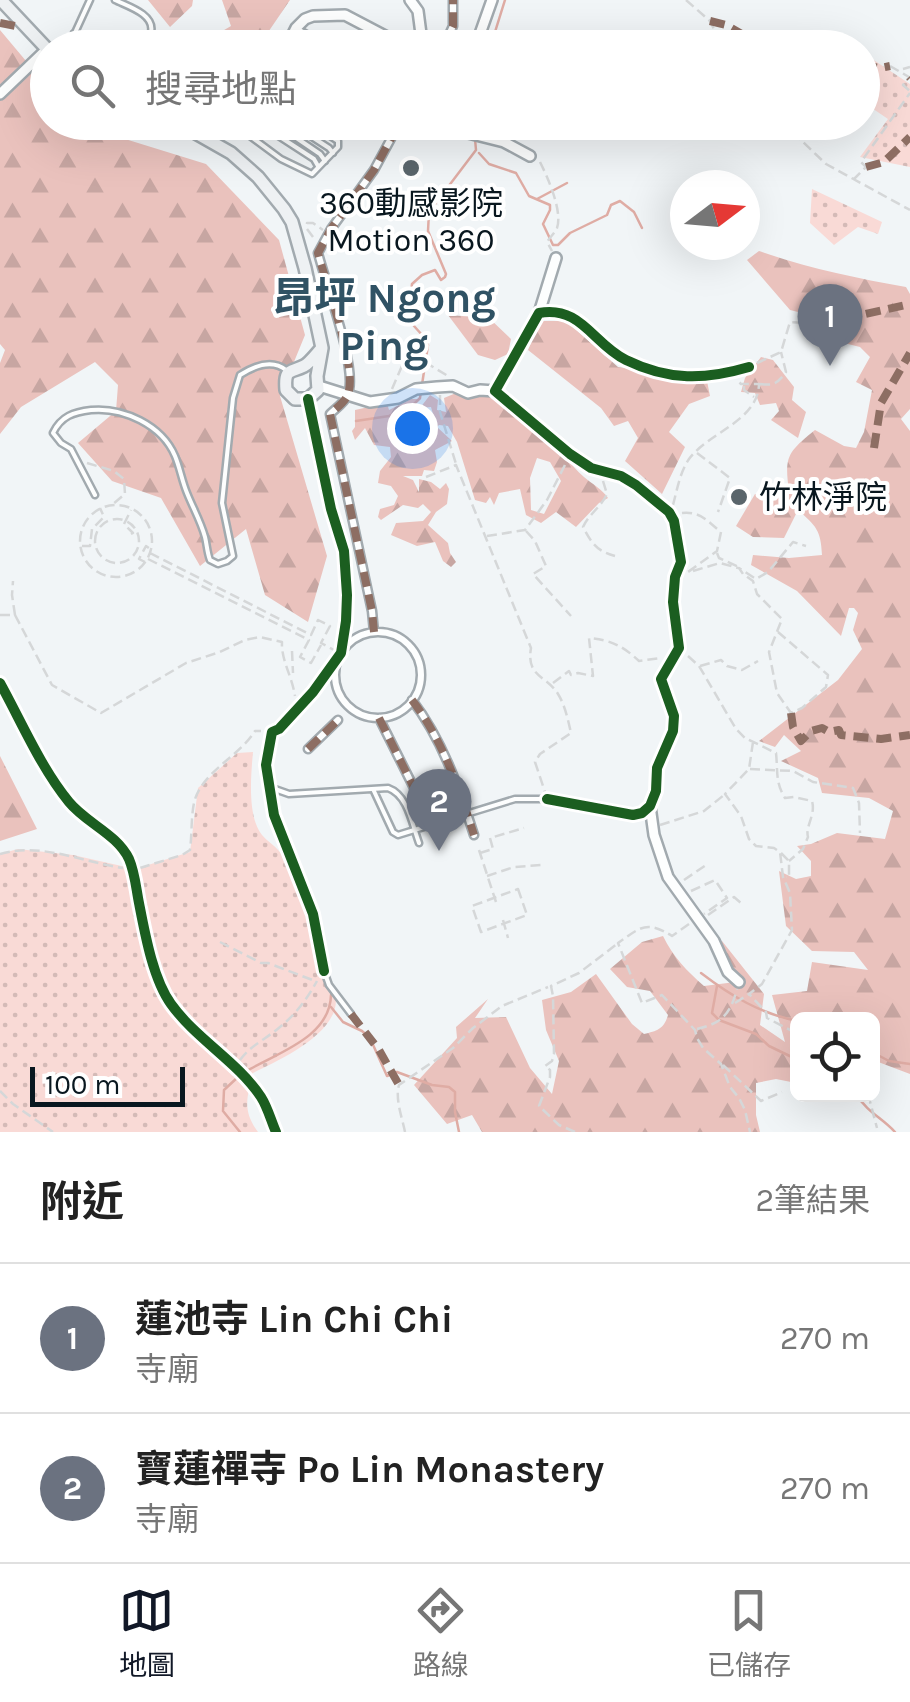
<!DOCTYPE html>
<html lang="zh-TW">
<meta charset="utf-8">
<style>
body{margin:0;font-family:Karla,"Noto Sans TC",sans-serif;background:#f2f2f2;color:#222}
.controls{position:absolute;right:30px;bottom:30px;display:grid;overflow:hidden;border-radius:15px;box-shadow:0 10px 40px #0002}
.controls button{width:90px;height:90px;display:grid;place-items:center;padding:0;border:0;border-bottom:2px solid #e0e0e0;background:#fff;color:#222;font:50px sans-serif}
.compass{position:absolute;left:670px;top:170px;width:90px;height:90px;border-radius:50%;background:#fff;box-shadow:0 10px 40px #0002;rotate:74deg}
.scale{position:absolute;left:30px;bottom:25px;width:155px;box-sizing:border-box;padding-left:10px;border:5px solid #09171f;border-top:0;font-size:28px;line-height:35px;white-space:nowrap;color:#09171f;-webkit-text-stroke:8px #fff;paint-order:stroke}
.you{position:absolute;left:412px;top:428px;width:35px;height:35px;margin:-25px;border:8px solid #fff;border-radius:50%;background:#1a73e8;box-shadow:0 0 0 15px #1a73e833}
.badge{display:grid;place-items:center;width:65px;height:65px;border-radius:50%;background:#111827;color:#fff;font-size:32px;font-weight:700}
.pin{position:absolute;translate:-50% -82px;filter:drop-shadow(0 2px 5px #0008)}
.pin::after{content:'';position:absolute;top:52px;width:35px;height:30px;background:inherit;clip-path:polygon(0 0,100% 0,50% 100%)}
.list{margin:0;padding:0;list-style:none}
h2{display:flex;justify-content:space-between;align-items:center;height:130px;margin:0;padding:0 40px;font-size:42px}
h2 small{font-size:32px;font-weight:400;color:#767676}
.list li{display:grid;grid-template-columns:65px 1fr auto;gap:30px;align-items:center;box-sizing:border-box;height:150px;padding:0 40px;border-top:2px solid #e0e0e0}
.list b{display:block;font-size:38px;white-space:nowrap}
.list p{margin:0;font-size:32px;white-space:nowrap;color:#767676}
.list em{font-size:32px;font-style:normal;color:#767676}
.icon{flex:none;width:55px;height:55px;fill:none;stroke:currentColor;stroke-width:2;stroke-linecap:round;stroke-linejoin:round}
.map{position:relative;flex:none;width:910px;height:1132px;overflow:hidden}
.search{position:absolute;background:#fff;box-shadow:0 10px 40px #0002;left:30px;right:30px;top:30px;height:110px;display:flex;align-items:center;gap:25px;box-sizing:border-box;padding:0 35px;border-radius:55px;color:#767676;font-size:38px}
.sheet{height:430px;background:#fff}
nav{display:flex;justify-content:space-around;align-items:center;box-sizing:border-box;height:140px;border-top:2px solid #e0e0e0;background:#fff;font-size:28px;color:#767676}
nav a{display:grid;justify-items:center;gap:5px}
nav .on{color:#111827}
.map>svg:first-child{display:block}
</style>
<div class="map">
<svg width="910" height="1132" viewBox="0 0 910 1132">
<defs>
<pattern id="grass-dots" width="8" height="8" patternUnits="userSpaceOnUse" patternTransform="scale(2.5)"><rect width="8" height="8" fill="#f9dad6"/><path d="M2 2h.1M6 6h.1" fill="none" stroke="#d4bab7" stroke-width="1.8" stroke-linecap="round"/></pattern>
<pattern id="forest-firs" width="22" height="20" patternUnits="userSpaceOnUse" patternTransform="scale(2.5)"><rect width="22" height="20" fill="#eac2bd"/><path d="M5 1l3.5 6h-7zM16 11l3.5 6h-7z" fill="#c7a6a2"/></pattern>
</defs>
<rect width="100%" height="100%" fill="#f1f5f7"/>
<!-- grass -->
<path fill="url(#grass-dots)" d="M863 53 910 84V167L860 157 888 119 863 102Z
M812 189 882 222 878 234 858 227 834 245 810 223Z
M253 752C251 774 247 817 262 835 267 841 274 845 279 851 289 862 301 882 306 897 313 919 313 943 321 965 325 977 336 986 336 1000 336 1035 279 1060 253 1073 247 1098 242 1110 258 1132H0V854L18 849 73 855 135 869 190 852 198 788 237 753Z"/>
<!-- forest -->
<path fill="url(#forest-firs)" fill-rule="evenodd" d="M148 0H193L192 6 170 27Z
M222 0H290L258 47H195L231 26Z
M0 30 47 86 48 122 87 123 96 130 206 164 279 240 305 335 280 396 327 556 308 622 265 595 246 529 200 566 161 498 112 481 78 443 116 411 118 385 95 362 21 407 0 434V363L5 350 0 344Z
M759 251C808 268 855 278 906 287L910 294V409L901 419 910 431V1074L873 1060 872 1019H798L797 1077 791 1082 776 1079 756 1083V1115L760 1132H482L472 1115 447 1124 414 1085 457 1038 456 1027 488 999 475 1018 506 1017 530 1068 552 1094 559 1061 546 1030 542 1000 571 992 596 974 632 1024 644 1034C657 1031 664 1029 668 1015L650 991 627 987 610 969 642 942 663 936C673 957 687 971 704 986L743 981 721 951 722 941 764 994 760 1025 785 1042 772 995 807 991 812 962 868 970 854 952 812 951 786 926 779 871 796 879 811 876V861L797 846 811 844 837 833 885 839 893 811 869 798 822 793 818 778 781 761 801 751 784 735 775 747 759 741 838 680 862 649 853 630 858 613 854 608H849L841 636 797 591 751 565 753 555 789 558 822 555C821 530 816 526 798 510L784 538 753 537 736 526 755 494 773 501 789 491C784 456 788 452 815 430L844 446 856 448 864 432 872 390 856 382 870 357 860 347 832 340 851 331 814 316 790 310 747 260Z
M448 315 489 318 511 339 508 354 495 360 478 355Z
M540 321H566L618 367 707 381 710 396 689 404 669 432 685 447 662 494 625 461 638 438 628 421 614 426 601 408 528 350Z
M761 357 773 360 794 387 792 400 806 412 798 438 771 420 779 411 776 403 760 405 755 393 741 392 745 378Z
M456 393 462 396H493L523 421 530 416 538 421 539 431H552C558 447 570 465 584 477 592 484 602 489 608 498L599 503 576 527 556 512 541 523 526 515 520 489 499 493 494 505 490 497 486 503 475 500 457 442 448 426 439 425 437 427 452 441 435 450 437 462 434 471 424 470 422 476H403L413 480 419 492V479L431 482 440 489 446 483 449 489 447 504 436 512 428 525 448 543 450 553 456 562 451 567 443 561 435 542 417 546 391 535 396 523 423 521 431 512 423 504 418 508 403 505 381 520 378 517 380 509 394 505 398 496 391 486 378 483 380 471 391 457 390 447 374 445 365 428 355 440 352 431 355 427V410L387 403 389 410 411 399H421L391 425 397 434C411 435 423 423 433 414L431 407 420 408 430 395 438 400 437 410 446 412 444 398ZM537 458 550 462 561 481 544 514 531 510 530 478Z
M0 756 37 829 0 841Z"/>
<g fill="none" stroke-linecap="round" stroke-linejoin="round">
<!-- stream -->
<path stroke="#dfaca4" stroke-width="2.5" d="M490 48 505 0
M472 122 473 131
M479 153 489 164 516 173 529 196 550 205V210L543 224 553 245H558L570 233 607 215 611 205 620 201 634 212 642 228
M537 199 567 183
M356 421 389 416 413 405 420 398 428 345 423 336 414 326 410 302 412 284 422 275 435 270 441 280 445 277 446 274 428 231 429 212 476 150 475 139
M701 973C731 996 761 1014 798 1021
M717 986 712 1013 719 1020 756 1034 769 1046 798 1060
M331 1007 343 1022 362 1031 370 1038 387 1076 397 1072 432 1085 449 1087 455 1092V1112L459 1132
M872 1052 889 1061 910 1064
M245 1072C276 1053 330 1038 331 995
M238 1077 224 1090 223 1111 240 1132
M856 1094C868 1113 881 1117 895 1132"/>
<defs>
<path id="service" d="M115 0C127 6 155 14 151 32 150 38 145 42 142 48
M296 28 331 48
M74 33 100 48
M68 48 90 0
M231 122 281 159 312 174 338 147V141L309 122
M257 122 314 159 318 166
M273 122 320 154 325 161
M289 122 329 148 333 153
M95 495 71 449 61 443 53 433C61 416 74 412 91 410 123 407 162 425 175 456 180 468 182 481 187 493 193 508 201 522 205 537 207 545 207 552 210 560L218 564 227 561 233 556 222 503 233 398 240 375C254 366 272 359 286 370
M272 788 289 794 388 788C408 795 412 824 419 843
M373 789 393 832 398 835 515 799H547
M324 971 329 985 351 1014"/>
<path id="pedestrian" d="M443 48 453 26V0
M383 122 396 130
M374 632 372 611 330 414C335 409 344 403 347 396 360 373 325 282 318 253L331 229 374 170 400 122
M335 675a43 43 0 1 1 86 0a43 43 0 1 1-86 0Z
M412 700C442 739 459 788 474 835
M379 718 432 824
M308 749 338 720"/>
<path id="minor" d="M286 48 296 28 305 19 313 16 345 15 406 47 417 42 421 34 418 11 410 0
M475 48 492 0
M0 94 47 49
M459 122 464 132 504 142 530 156
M539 313 556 258
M319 386 370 402 398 398 416 389 437 387 453 386 468 393 480 390 495 391
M308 399 331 509 344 551 347 595 346 621 341 653 313 692 279 729 272 732 266 765 274 815 313 914 324 971
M0 683C21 721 41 768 69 802 86 823 117 834 129 859 135 873 136 888 139 903 145 934 153 979 171 1004 196 1039 238 1062 261 1097 268 1108 271 1121 276 1132
M547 799 633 815 642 813 650 806 656 791 657 768 673 731 674 716 661 679 679 648 673 602 675 577 681 562 674 521 669 512 636 485 621 476 591 468 570 454 495 391 539 313C581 305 593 344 626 360 669 381 705 380 749 367
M650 806 654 835 668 877 714 941 728 972 739 982"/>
<path id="secondary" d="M1 0 48 50
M169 122 187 128 231 153 258 177 284 209 292 222 305 268 322 348 317 376 318 390 308 399H295L286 390C284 368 290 373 304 366 310 363 317 353 322 348"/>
</defs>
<!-- service casing -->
<use href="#service" stroke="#a2aaaf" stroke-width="9"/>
<!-- pedestrian casing -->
<use href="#pedestrian" stroke="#a2aaaf" stroke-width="11"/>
<!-- minor casing -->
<use href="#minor" stroke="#a2aaaf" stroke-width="14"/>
<!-- secondary casing -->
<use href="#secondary" stroke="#a2aaaf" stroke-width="16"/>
<!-- path -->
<path stroke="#d5d7d8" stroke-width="2.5" stroke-dasharray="10 5" stroke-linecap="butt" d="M686 0 710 21 723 48
M452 45 459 46 466 39
M890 66 909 77 903 85 910 91
M903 69 910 67
M782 122 826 164 910 210
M540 162C547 176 563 211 557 228 555 233 550 237 547 242L552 251
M853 180 866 167 861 162 910 93
M313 237 307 229V223H313L323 230
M757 363 781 352 790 322 821 324
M760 384C774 386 778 383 786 372L781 352
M744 386V390L754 397
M392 389 408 352 448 376
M440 395V412L456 464
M697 453 730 478 718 512
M87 463 114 471 124 479 125 494 113 504
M426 477 456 465 531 648C526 677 546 675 558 694 565 705 568 720 571 733L540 754 535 762 545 792
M603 481 607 494C601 507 589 514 583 527 592 544 597 551 615 556
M80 541a36 36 0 1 1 72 0a36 36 0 1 1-72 0Z
M673 505C677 490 680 472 689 459 709 432 758 421 759 384H741L738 381
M682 513C701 511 708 522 721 532L717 551 688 572
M95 541a22 22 0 1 1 44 0a22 22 0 1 1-44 0Z
M526 531 535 541 546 566 533 574 571 616
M131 534 133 533 124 524 131 510
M487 536 525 530 547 500 566 463
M82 546H90L92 529 104 517 100 508
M150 553 311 635 318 620 330 626 321 643 334 650
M717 553 719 558 739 567
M148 559 309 640 300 657 311 663 321 645
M145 562 139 559 146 546 150 549
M693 571 720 563 738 568
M0 615H15L12 595 13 581
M15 615 52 685 101 713 186 663 220 652 245 640 260 637 282 642C281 660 292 676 295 696
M778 632 828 675 826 687 802 708 791 713 777 693 769 652 782 619 757 594 753 581 743 574 739 568 756 579 768 572 793 542 806 546
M292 651 293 673
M688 656 699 666 736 729 745 738 776 753C778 771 775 782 785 798L794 797 812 801C816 815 805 826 808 837L803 849 789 861
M700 666 721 660 727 666 742 670 758 661
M553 683 569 671 571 675 578 673 593 676 589 638C611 640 623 646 639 661L661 658
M753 742 749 769 725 794 741 816 749 839 756 846 774 848 780 852 783 877 790 893 792 930 762 984 749 994 766 1012 767 1018 792 1031 798 1038
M750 769 793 771 813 782 853 788 859 803 860 833
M660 825 704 811 724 795
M479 850 496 902
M480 853 493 849 490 838 524 828
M781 853 789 861V877H786
M0 854C41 842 82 862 123 868
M140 868 182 855 190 850C192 835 191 817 194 803 201 772 239 757 255 731H261
M487 876 514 867 541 865
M684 880 706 865
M518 889 527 915 481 932 472 906Z
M691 891 715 880 727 898 704 914
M708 915 734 897 741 903
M503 920 508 938
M689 924 672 936C646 920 641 927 618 943L642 1003 662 995 695 1030 697 1038 703 1048 721 1064 730 1087 739 1098 745 1110 750 1132
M220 942 261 963H268L315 981
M735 1003 749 994
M697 1029C722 1023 730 1015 737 989
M240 1060C251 1045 266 1039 280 1027 296 1014 307 999 317 981
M723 1065 761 1101 782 1092
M0 1091 13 1104 53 1132
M868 1094 877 1128
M405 1132C402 1117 395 1099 399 1085L453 1048 473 1028 502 1006 548 987
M575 1132 559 1125 539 1106 550 1077V1070L545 1066 552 1061 554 1054 553 996 551 986 579 973 617 944"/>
<!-- service -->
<use href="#service" stroke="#fdfefe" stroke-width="4"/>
<!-- pedestrian -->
<use href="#pedestrian" stroke="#fdfefe" stroke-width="6"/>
<!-- minor -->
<use href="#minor" stroke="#fdfefe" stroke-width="9"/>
<!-- secondary -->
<use href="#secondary" stroke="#eef1f3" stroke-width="11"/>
<!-- quiet -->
<path stroke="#8d6e63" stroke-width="8" stroke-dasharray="15 8" stroke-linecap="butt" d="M710 21 726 25 759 44 781 48
M0 23 15 26
M443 48 453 26V0
M862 65 880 68 890 66
M909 77 910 78
M866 167 884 162 910 137
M821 324 910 304
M874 448 881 403 910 353
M374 632 372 611 330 414C335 409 344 403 347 396 360 373 325 282 318 253L331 229 374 170 400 122
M412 700C442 739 459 788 474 835
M791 713 793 727 801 741 811 731 822 728 829 732 839 730 841 735 881 739 910 735
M379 718 432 824
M308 749 338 720
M351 1014 379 1050 399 1085"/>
<defs>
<path id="cycleway" d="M308 399 331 509 344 551 347 595 346 621 341 653 313 692 279 729 272 732 266 765 274 815 313 914 324 971
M0 683C21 721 41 768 69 802 86 823 117 834 129 859 135 873 136 888 139 903 145 934 153 979 171 1004 196 1039 238 1062 261 1097 268 1108 271 1121 276 1132
M547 799 633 815 642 813 650 806 656 791 657 768 673 731 674 716 661 679 679 648 673 602 675 577 681 562 674 521 669 512 636 485 621 476 591 468 570 454 495 391 539 313C581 305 593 344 626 360 669 381 705 380 749 367"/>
</defs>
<!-- cycleway casing -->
<use href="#cycleway" stroke="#fff" stroke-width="16"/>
<!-- cycleway -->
<use href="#cycleway" stroke="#1b5e20" stroke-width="10"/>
</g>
<!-- markers -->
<g fill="#5a656b" stroke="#fff" stroke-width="4">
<circle cx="411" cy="168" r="10"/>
<circle cx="739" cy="497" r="10"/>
</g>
<g text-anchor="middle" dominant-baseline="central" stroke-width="8" stroke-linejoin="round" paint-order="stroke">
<!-- poi labels -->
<g font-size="32" fill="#09171f" stroke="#fff">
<text x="411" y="203">360動感影院<tspan x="411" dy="37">Motion 360</tspan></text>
<text x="759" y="497" text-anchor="start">竹林淨院</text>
</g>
<!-- district labels -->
<g font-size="42" font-weight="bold" fill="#305264" stroke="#fff">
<text x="384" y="298">昂坪 Ngong<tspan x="384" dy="48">Ping</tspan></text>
</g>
</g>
</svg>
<div class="controls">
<button><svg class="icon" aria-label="locate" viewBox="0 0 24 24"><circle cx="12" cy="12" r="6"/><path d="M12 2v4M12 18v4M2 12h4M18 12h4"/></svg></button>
</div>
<svg class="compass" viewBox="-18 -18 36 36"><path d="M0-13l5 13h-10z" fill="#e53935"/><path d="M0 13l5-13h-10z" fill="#767676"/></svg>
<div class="scale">100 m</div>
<div class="you"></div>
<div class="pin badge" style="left:830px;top:366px;background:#6b7280">1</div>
<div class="pin badge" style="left:439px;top:851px;background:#6b7280">2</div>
<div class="search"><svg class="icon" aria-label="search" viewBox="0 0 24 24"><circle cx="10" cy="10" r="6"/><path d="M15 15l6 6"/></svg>搜尋地點</div>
</div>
<section class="sheet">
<h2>附近<small>2筆結果</small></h2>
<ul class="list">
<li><span class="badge" style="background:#6b7280">1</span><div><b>蓮池寺 Lin Chi Chi</b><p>寺廟</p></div><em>270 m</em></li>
<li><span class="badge" style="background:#6b7280">2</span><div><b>寶蓮禪寺 Po Lin Monastery</b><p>寺廟</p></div><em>270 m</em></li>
</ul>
</section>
<nav>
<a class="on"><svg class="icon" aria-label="map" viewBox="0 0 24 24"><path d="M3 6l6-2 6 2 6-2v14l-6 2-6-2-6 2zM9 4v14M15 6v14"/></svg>地圖</a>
<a><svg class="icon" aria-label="directions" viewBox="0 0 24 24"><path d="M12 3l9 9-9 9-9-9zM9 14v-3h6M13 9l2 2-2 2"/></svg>路線</a>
<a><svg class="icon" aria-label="saved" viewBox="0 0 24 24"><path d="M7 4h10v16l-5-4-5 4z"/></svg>已儲存</a>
</nav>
